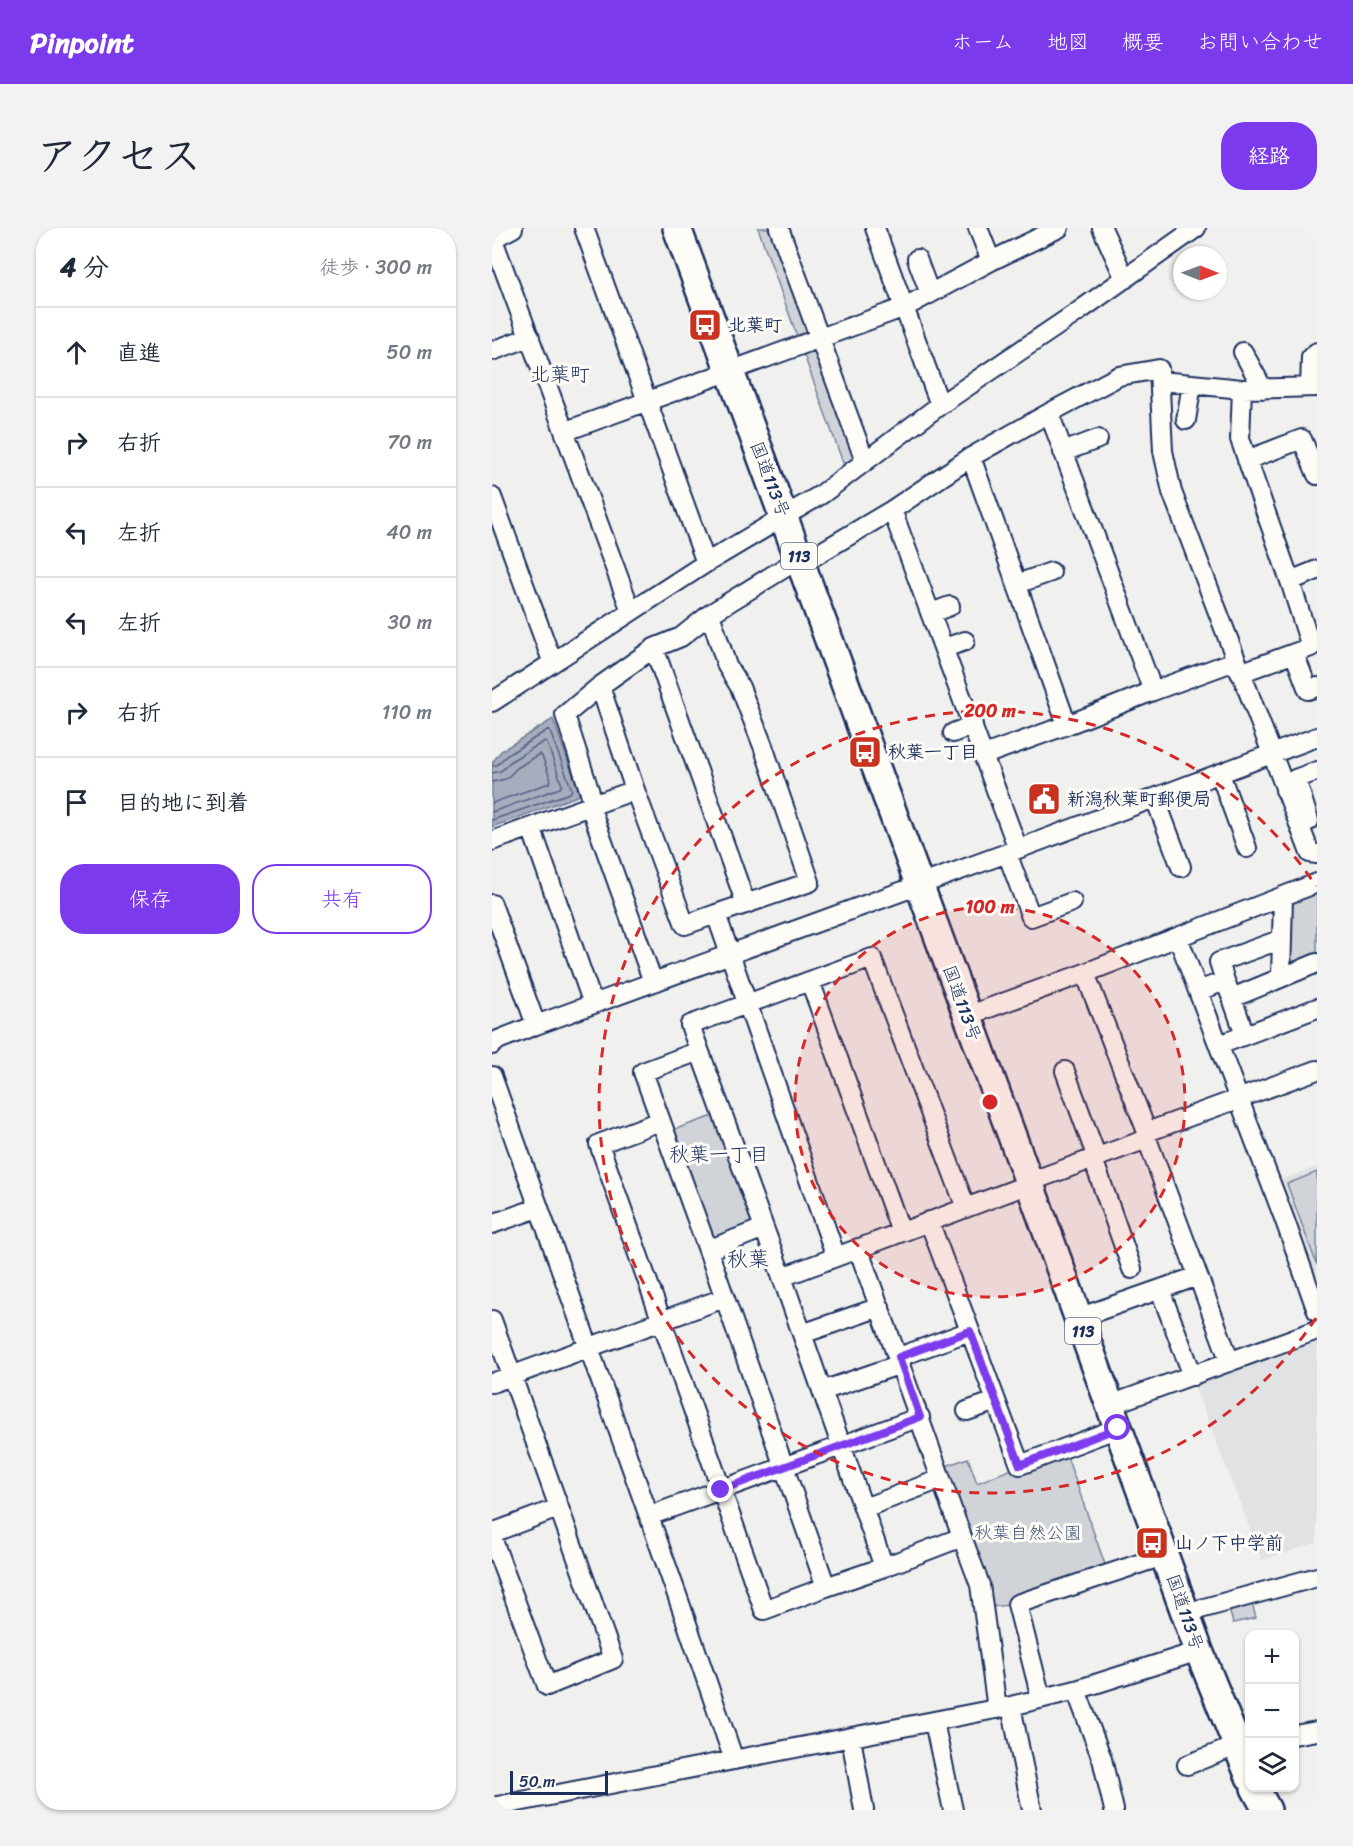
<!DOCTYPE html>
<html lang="ja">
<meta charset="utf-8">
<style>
body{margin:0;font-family:Sriracha,"Klee One",sans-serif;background:#f2f2f3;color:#1f2937}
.controls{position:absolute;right:18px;bottom:18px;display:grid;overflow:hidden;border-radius:12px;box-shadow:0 2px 4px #0004}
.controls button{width:54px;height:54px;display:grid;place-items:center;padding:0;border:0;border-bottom:2px solid #e0e1e3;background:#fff;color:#1f2937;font:30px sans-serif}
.compass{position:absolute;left:681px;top:18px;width:54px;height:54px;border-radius:50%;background:#fff;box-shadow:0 2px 4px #0004;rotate:91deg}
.scale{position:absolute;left:18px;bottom:15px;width:98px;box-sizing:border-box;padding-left:6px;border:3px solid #1b2f5e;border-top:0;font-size:16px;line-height:21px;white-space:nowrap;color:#1b2f5e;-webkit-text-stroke:4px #fdfcf7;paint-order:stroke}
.stop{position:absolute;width:18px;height:18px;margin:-14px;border:4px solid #7c3aed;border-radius:50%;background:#fff}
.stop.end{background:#7c3aed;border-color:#fff;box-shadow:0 2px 6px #0008}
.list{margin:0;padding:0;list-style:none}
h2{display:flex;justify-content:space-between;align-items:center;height:78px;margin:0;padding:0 24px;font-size:26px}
h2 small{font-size:20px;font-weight:400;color:#747a83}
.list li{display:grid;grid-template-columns:39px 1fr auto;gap:18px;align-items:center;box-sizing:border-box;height:90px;padding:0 24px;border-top:2px solid #e0e1e3}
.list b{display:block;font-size:22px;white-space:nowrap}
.list em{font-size:20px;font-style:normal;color:#747a83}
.actions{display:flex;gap:12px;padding:18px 24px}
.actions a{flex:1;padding:14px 0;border:2px solid #7c3aed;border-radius:24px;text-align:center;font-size:21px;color:#7c3aed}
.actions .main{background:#7c3aed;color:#fff}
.icon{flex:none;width:33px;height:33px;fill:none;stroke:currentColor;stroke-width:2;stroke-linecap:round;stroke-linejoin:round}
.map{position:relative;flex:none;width:825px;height:1582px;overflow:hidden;border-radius:24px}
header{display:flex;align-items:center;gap:36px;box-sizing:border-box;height:84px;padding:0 30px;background:#7c3aed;color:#fff}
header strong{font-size:28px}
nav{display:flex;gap:33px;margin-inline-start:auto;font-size:21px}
.intro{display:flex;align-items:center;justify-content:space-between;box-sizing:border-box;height:144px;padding:0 36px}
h1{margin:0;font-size:42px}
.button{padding:15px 27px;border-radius:24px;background:#7c3aed;color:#fff;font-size:21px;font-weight:700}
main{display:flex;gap:36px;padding:0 36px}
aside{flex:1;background:#fff;border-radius:24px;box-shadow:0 2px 4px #0004}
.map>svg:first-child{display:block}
</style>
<header>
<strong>Pinpoint</strong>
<nav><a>ホーム</a><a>地図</a><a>概要</a><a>お問い合わせ</a></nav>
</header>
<div class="intro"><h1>アクセス</h1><a class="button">経路</a></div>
<main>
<aside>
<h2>4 分<small>徒歩 · 300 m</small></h2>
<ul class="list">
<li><svg class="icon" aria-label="ahead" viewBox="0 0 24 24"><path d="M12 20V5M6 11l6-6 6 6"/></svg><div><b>直進</b></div><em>50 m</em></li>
<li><svg class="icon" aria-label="right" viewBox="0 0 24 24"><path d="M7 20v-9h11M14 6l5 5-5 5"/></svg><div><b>右折</b></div><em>70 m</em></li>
<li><svg class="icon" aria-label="left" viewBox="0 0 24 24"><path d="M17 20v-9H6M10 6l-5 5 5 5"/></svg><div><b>左折</b></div><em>40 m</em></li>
<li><svg class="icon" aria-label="left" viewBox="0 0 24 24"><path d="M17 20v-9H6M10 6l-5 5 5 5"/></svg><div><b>左折</b></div><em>30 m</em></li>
<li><svg class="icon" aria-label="right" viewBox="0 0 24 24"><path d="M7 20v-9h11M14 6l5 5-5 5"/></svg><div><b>右折</b></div><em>110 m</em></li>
<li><svg class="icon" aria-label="arrive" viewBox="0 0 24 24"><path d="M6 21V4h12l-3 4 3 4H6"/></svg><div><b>目的地に到着</b></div></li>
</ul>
<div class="actions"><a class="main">保存</a><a>共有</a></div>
</aside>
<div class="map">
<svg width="825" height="1582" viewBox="0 0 825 1582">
<rect width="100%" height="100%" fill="#f0f0ee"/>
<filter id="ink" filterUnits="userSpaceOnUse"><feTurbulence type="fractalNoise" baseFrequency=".0167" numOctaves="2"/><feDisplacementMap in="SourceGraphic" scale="12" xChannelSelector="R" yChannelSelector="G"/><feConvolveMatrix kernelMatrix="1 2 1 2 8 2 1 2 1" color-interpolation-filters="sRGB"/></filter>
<g filter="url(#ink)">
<!-- built -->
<path fill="#e0e2e3" d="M825 939V1062L788 952Z
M825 1110V1315L770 1332 701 1154Z"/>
<!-- green -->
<path fill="#d0d3d8" stroke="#76819b" stroke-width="1.5" d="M266 0H287L373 233 354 243Z
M825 658V734L791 747 793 670Z
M230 885 272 1000 216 1022 172 905Z
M825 944V1037L795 956Z
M572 1220 616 1345 525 1376 491 1380 446 1241 476 1230 485 1255Z
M758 1368 764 1390 741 1395 735 1374Z"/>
<!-- water -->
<path fill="#a7adbd" stroke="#6f7b97" stroke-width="1.5" d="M61 491 88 567 0 599V535L9 523Z"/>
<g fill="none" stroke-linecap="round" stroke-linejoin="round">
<!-- shore -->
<path stroke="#536184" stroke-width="1.5" d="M0 538 5 537 14 528 57 501 80 562 78 565 0 592
M0 545 9 543 19 533 53 513 55 515 70 557 68 560 0 584
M0 554 14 551 25 540 47 526 50 528 59 552 57 555 0 575"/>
<defs>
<path id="minor" d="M92 0 214 335
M287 0 373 233
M383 0 448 177
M610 0 633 51
M0 9 139 383
M0 11 21 0
M425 31 438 66
M499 33 567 0
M0 123 38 109
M751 124 771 161
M669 153 750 161 825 159
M818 159 819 129 825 124
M750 161 748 211 798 353
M694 192 700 156
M74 203 413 79 499 33 486 0
M571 224 606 211
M479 229 575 497 661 463 557 185
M755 232 810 211 825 247
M0 269 60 433
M400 282 526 621
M309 336 400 282 479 229 557 185 627 148 667 141 671 223 680 264 818 625 825 626
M525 356 559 344
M439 385 458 378
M218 386 307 331
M162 420 254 676
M452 420 473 413
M802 425 816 462 825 459
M748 445 819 419 798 353 825 342
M661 463 743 433
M0 474 214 335 330 266 448 177 587 83 704 0
M461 505 481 497
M492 527 575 497
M728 546 755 620
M806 557 803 551 825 543
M793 562 806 557 817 593
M663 570 689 639
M102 577 73 487 108 458
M98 578 161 754
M39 599 101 776
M0 613 143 562
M515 625 539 689 580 674
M0 676 44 797
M224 686 193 697 143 562 108 458 162 420 189 409 218 386 235 438 248 459 271 518 318 654 224 686 344 1029 537 956
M686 709 706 763 733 753 740 770 825 735
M593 745 825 655
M789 749 790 711
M318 753 409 1004
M733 753 727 734 790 711 791 669
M706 763 792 990 825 1083
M740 770 753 807
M475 788 593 745 655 904 825 842
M0 817 6 812 44 797 526 621 825 509
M727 817 825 780
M207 823 151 844 216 1022 334 1359 392 1339
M573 843 605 930
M0 848 185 1367 242 1532
M168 893 107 916 272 1382 334 1359
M655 911 738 1134
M601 931 640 1041
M537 954 655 911V904
M437 993 528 1237 626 1200
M0 996 46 980
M366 1020 470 1309 392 1339 290 1049 198 797 380 730 474 980
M216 1022 272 1000
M290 1049 344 1029
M668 1062 701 1148
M586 1090 706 1048
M0 1092 121 1431 55 1458 0 1310
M310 1106 388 1079
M407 1129 478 1103
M0 1155 232 1070
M330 1163 409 1136
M618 1177 825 1102
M475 1183 504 1173
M372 1280 449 1251
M157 1288 428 1189
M0 1305 66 1280
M470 1309 488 1357 505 1481
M694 1385 825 1349
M584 1462 610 1531 622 1582
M549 1470 525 1376 674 1327
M519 1478 540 1582
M442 1494 461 1582
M802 1507 825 1503
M359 1510 372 1582
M695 1537 744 1518 756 1516
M0 1579 519 1478 584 1462 707 1423"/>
<path id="highway" d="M185 0 537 954 707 1423 758 1549
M763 1560 775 1582"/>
</defs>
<!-- minor casing -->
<use href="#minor" stroke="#1b2f5e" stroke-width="22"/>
<!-- highway casing -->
<use href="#highway" stroke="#1b2f5e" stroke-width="32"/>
<!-- minor -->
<use href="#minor" stroke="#fdfcf7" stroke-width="18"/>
<!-- highway -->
<use href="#highway" stroke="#fdfcf7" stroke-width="27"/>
</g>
</g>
<g fill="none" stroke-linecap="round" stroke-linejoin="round" filter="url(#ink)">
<!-- route -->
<path stroke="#7c3aed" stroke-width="8" d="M229 1262 428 1189 407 1129 478 1103 528 1237 626 1200"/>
</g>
<!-- distance rings -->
<circle cx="498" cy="874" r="195" fill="#d62828" fill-opacity=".12"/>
<g fill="none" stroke="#d62828" stroke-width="3" stroke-dasharray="10 8">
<circle cx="498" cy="874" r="195"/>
<path d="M824 1090A391 391 0 1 1 824 658"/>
</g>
<!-- icons -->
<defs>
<symbol id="bus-square" viewBox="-11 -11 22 22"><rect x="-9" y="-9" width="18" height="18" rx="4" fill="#c8321e" stroke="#fdfcf7"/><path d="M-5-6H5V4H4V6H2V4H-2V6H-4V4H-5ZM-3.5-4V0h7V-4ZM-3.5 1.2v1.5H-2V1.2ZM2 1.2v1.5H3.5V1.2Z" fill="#fff"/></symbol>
<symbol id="civic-square" viewBox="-11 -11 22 22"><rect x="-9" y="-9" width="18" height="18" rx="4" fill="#c8321e" stroke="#fdfcf7"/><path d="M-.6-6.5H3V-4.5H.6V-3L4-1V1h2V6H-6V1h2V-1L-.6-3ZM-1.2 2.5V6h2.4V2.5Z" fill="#fff"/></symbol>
</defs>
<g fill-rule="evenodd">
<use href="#bus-square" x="194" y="78" width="38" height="38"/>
<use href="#bus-square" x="354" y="505" width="38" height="38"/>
<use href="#civic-square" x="533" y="552" width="38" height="38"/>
<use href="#bus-square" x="641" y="1296" width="38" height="38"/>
</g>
<g text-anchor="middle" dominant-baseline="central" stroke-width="6" stroke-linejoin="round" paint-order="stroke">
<!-- shield labels -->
<g fill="#fdfcf7" stroke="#5f6c8c" stroke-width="1.5">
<rect x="289" y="315" width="36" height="26" rx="4.5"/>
<rect x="573" y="1090" width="36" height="26" rx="4.5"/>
</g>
<g font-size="16" font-weight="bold" fill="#1b2f5e">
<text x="307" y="328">113</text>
<text x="591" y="1103">113</text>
</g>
<!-- poi labels -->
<g font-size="18" font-weight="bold" fill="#1b2f5e" stroke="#fdfcf7" text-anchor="start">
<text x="236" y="97">北葉町</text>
<text x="396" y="524">秋葉一丁目</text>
<text x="575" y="571">新潟秋葉町郵便局</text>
<text x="683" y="1315">山ノ下中学前</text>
</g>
<!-- street labels -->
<g font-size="18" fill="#1b2f5e" stroke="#fdfcf7">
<text transform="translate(278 251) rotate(69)">国道113号</text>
<text transform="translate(470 775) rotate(70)">国道113号</text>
<text transform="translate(693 1384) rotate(71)">国道113号</text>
</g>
<!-- park labels -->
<g font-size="18" fill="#48587c" stroke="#fdfcf7">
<text x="536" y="1305">秋葉自然公園</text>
</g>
<!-- neighbourhood labels -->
<g font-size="20" fill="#1b2f5e" stroke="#fdfcf7">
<text x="68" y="146">北葉町</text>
<text x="227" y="926">秋葉一丁目</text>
</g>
<!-- quarter labels -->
<g font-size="21" fill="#1b2f5e" stroke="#fdfcf7">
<text x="256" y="1031">秋葉</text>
</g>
</g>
<circle cx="498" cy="874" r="9" fill="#d62828" stroke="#fdfcf7" stroke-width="3"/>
<g font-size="18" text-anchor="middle" font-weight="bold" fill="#d62828" stroke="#fdfcf7" stroke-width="6" stroke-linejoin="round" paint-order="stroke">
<text x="498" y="489">200 m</text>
<text x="498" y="685">100 m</text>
</g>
</svg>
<div class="controls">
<button>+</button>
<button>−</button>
<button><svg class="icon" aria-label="layers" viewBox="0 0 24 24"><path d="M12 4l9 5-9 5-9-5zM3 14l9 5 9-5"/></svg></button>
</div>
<svg class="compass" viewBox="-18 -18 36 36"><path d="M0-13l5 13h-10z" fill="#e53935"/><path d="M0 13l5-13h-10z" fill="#747a83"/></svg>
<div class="scale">50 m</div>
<div class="stop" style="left:626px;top:1200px"></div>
<div class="stop end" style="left:229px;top:1262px"></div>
</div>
</main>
